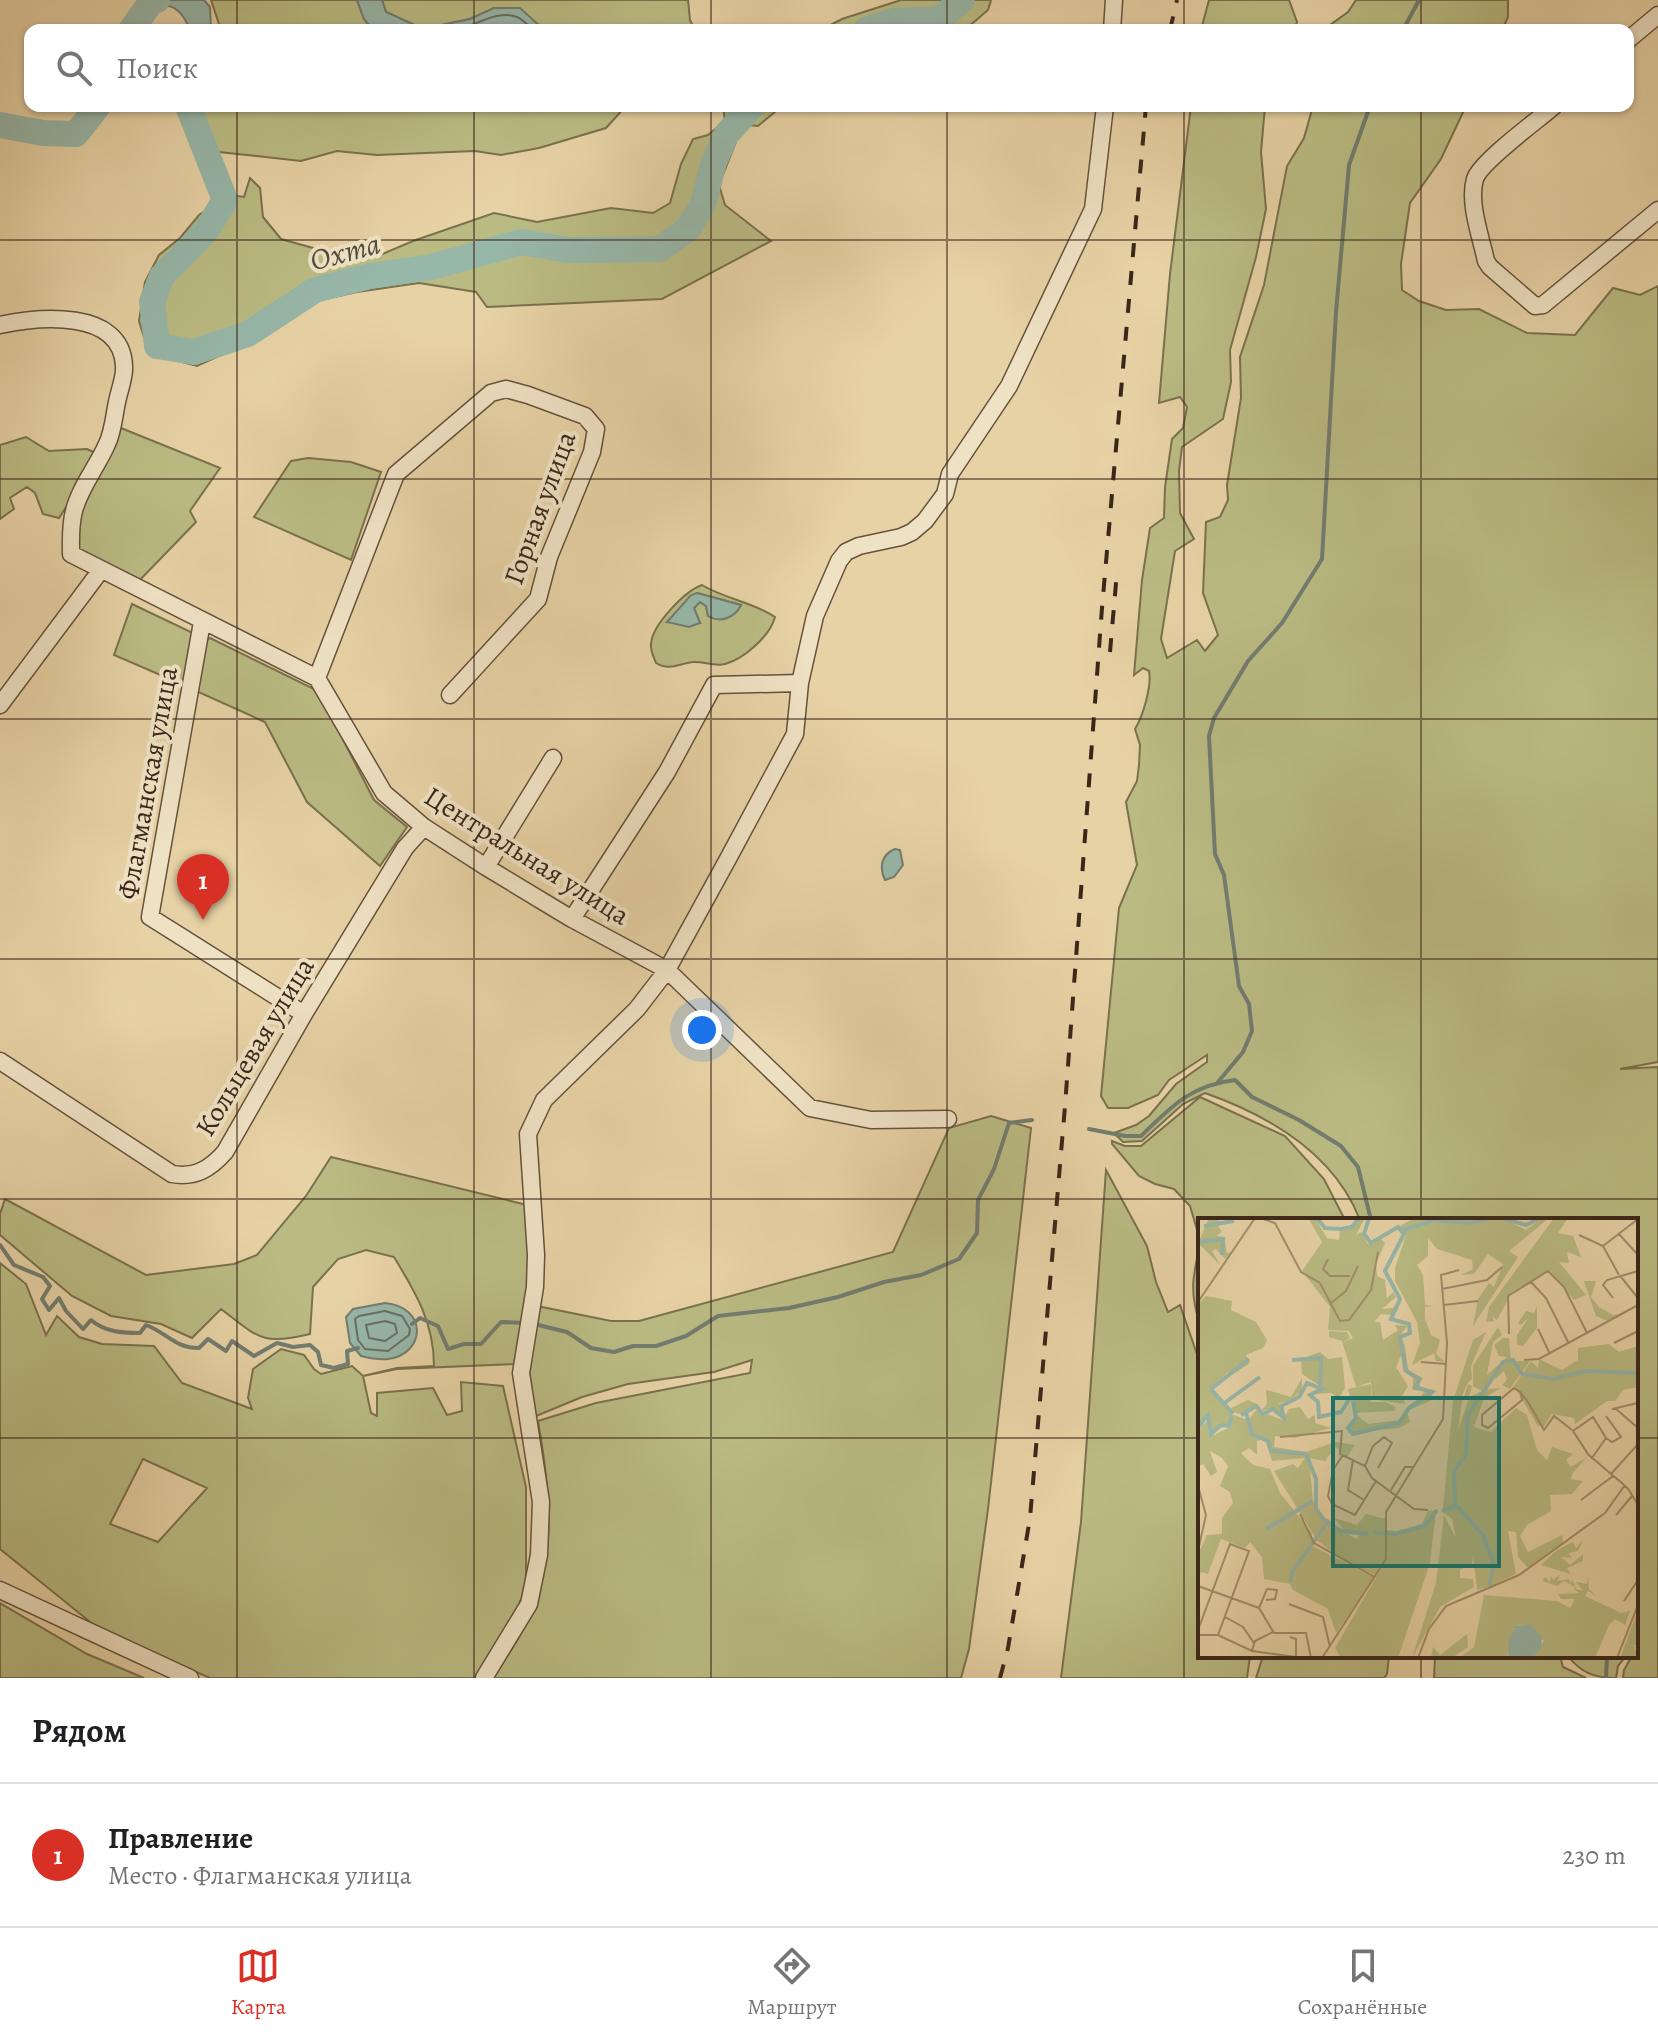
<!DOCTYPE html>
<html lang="ru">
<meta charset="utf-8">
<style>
body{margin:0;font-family:Alegreya,serif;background:#f2f2f2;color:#202124}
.you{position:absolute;left:702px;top:1030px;width:28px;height:28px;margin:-20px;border:6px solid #fff;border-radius:50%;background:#1a73e8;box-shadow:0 0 0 12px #1a73e833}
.badge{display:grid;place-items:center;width:52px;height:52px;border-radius:50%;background:#d93025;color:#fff;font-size:26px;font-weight:700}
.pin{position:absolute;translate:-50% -66px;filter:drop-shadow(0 2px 4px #0008)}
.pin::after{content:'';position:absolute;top:42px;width:28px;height:24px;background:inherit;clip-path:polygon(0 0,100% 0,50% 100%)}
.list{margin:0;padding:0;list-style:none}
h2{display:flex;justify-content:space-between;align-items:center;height:104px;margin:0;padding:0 32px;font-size:34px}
h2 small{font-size:26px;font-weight:400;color:#757577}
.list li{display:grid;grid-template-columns:52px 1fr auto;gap:24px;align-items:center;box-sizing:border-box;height:144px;padding:0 32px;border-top:2px solid #e0e0e0}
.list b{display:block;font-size:30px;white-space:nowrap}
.list p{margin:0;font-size:26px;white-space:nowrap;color:#757577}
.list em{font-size:26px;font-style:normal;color:#757577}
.icon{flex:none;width:44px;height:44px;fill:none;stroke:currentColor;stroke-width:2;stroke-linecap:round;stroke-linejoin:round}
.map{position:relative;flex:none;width:1658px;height:1678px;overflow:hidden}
.search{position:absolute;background:#fff;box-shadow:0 2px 6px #0004;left:24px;right:24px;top:24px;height:88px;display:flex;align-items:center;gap:20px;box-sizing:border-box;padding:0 28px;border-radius:16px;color:#757577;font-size:30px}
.sheet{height:248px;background:#fff}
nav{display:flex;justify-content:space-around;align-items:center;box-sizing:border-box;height:112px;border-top:2px solid #e0e0e0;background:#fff;font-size:22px;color:#757577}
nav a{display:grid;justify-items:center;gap:4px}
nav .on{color:#d93025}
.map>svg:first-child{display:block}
</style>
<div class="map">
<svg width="1658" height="1678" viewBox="0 0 1658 1678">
<rect width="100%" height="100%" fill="#e7d2a5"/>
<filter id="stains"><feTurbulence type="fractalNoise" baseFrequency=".0025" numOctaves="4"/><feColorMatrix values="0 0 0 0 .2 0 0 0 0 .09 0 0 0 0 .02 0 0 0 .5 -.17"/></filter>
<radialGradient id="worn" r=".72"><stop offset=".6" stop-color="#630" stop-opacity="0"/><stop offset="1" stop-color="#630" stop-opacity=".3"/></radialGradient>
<!-- green -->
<path fill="#babb83" stroke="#7a714e" stroke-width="2" fill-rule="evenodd" d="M211 0H357L364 19 373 30H221Z
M382 0H688L690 20 695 30H544L538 24 494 8 470 19 423 29 386 12Z
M901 0H991L988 10 967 28 821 30 842 19Z
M1209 0H1289L1297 22 1294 30H1201Z
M1356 0H1508V17L1502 30H1323L1348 12Z
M197 106H626L606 128 539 148 501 155 475 151 377 155 337 151 301 161 219 152 201 130Z
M723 106H782L758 126 737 124V139L719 185 725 205 771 241 662 299 487 307 476 292 419 283 357 292 321 300 252 341 197 366 167 358 146 344 139 321 145 282 159 255 180 238 199 215 231 195 244 197 250 178 260 188 263 217 281 239 342 256 373 258 413 241 494 213 537 222 611 208 653 213 670 203 681 164 693 139 708 135 725 121Z
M1191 106H1265L1261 152 1266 209 1256 257 1230 350 1231 382 1223 419 1182 447 1179 471 1180 513 1194 539 1175 551 1161 639 1167 658 1197 640 1205 651 1218 635 1203 593 1206 522 1220 517 1228 500 1227 485 1241 398 1240 357 1264 285 1287 166 1304 138 1313 106H1466L1441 159 1410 203 1401 264 1402 290 1419 301 1446 310 1479 309 1527 333 1575 335 1613 288 1640 295 1658 286V1062L1620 1069 1658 1067V1678H1623L1624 1670 1632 1656H1636V1220H1360C1334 1153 1270 1116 1205 1093L1183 1104 1142 1141 1123 1142 1114 1133 1136 1125 1149 1116 1176 1084 1207 1062V1055L1169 1080 1158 1095 1128 1108H1108L1101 1096 1119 908 1137 865 1126 802 1137 781 1139 765 1140 745 1135 729C1143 716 1152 686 1149 671L1143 668 1134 675 1142 580 1150 528 1164 518 1165 487 1172 439 1183 428 1187 407 1180 397 1159 403 1170 274Z
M116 426 220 468 190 511 196 522 135 585 77 554 82 499Z
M26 437 49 451 87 449 96 453 97 459 59 518 43 514 35 493 27 487 10 498 14 509 0 519V445Z
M308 458 351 462 381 472 351 560 254 517 291 461Z
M702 585C725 599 753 602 775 617 770 636 744 659 725 664 714 667 703 661 693 662 678 664 669 671 656 663 654 657 650 651 651 644 652 625 685 591 702 585ZM697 593 741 605C735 617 720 623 708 616L706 606 700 602 694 608 700 623 667 622Z
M132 604 193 633 186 686 114 655Z
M210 638 318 691 374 800 407 827 380 866 307 802 265 722 196 691 205 641Z
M1200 1097 1285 1136 1324 1179 1345 1220H1200V1240L1190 1206 1174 1189 1155 1184 1139 1176 1112 1144V1141L1125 1146H1141Z
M991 1116 1031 1128 988 1509 969 1649 961 1678H493C507 1656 523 1634 533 1609 557 1548 549 1484 538 1421L596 1403 750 1373 752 1360 714 1372 628 1384 582 1397 536 1416 527 1370 537 1306 611 1321H639L893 1252 949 1128Z
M331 1157 527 1205 530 1263 524 1317 514 1364 397 1369 363 1376 371 1413 377 1416V1393L433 1388 447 1415 462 1411 461 1382 503 1386 526 1487V1602L519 1601 525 1603 475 1678H210L100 1630 0 1549V1263L26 1284 46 1335 57 1316 79 1337 102 1344 154 1346 182 1383 252 1409 248 1398 253 1369 281 1349 304 1355 314 1369 321 1374 352 1366 363 1376 397 1368 434 1366C434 1323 416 1293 394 1257L366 1250 338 1259 313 1287 310 1334C261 1346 258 1337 221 1309L192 1338 161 1324 111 1316 72 1296 0 1235V1214L5 1199 146 1275 234 1264 257 1255 306 1196ZM143 1459 207 1488 158 1542 110 1524Z
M1106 1170 1147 1246 1156 1282 1168 1312 1180 1305 1200 1363V1656H1250L1247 1678H1061L1081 1522Z
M1200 1244V1324C1189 1292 1193 1276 1200 1244Z
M0 1603 87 1654 144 1678H0Z
M1263 1656H1389L1387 1674 1384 1678H1256Z
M1435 1656H1560L1563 1667 1586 1678H1434Z
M1568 1656H1626L1618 1666 1616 1678C1595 1678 1581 1673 1568 1656Z"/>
<!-- water -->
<path fill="#97b7a9" stroke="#727d70" stroke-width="2" d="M141 0H204L210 7 211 30H190C178 0 162 0 138 19Z
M357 0H382L386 12 423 29 470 19 494 8H520L544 30 492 28 488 30H373L364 19Z
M697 593 741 605C735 617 721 624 708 616L706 606 700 602 694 608 700 623 689 627 667 622 691 595Z
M895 849 900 850 903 865 894 877 885 880C879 867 881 855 895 849Z
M385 1303C428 1307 426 1354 388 1359 379 1360 369 1358 361 1356L350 1343 346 1317 353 1309Z"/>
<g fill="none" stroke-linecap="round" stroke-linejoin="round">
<!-- shore -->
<path stroke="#686f62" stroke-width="2" d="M457 30C475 26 498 9 517 17 522 19 529 26 533 30
M385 1311 402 1316 410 1329 409 1335 388 1351 365 1349 358 1340 355 1319 359 1316Z
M385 1321 395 1324 397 1333 385 1341 369 1338 366 1325Z"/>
<!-- stream -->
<path stroke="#727d70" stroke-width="4" d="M1403 30 1419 0
M1218 1082 1243 1052 1252 1031 1249 1004 1239 986 1224 875 1215 854 1209 736 1214 718 1248 661 1282 623 1322 559 1336 312 1349 165 1370 106
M1089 1129 1125 1136H1141C1171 1107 1191 1085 1235 1080L1252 1097 1299 1120 1341 1146 1358 1167 1371 1220
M0 1245 14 1265 43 1277 50 1286 42 1299 49 1310 59 1298 66 1311 83 1329 91 1320C105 1332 122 1333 140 1333L146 1325C167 1333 175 1348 199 1348L208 1339 226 1351 232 1341 254 1356 277 1343 293 1347 310 1345 318 1352 321 1365 334 1368 348 1364 347 1351 358 1348
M412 1324 420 1318 438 1326 448 1349 464 1344H481L501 1322 525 1323
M534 1324 567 1332 591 1348 614 1352 633 1346H656L686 1336 718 1316 789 1308 838 1297 884 1282 921 1275 959 1259 977 1233 978 1200 994 1169 1009 1123 1032 1120
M1606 1678 1607 1656"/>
<!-- river -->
<path stroke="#97b7a9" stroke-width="26" d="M131 30 151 2 157 0
M866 30 894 21 939 19 962 0
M188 106 225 200 206 231 162 276 152 302 157 346 194 352 248 334 315 290 370 276 431 267 522 242 568 250 660 249 688 229 703 204 714 162 726 135 752 106
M0 125 43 133 76 134 98 106"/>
<defs>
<path id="minor" d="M1112 30 1114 0
M1628 40 1658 15
M1554 106C1538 120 1480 162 1475 179 1468 203 1481 237 1486 261L1490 267 1535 306 1543 305 1658 210
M0 325C37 317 122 308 124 366 125 377 119 391 117 402 114 416 113 432 107 444 97 467 80 487 74 511 70 525 71 540 71 554L317 678 384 793 424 827 486 867 572 919 667 970 810 1108 871 1120 948 1119
M202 622 150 917 304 1014
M317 678 396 474 491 393 506 389 528 395 585 416 596 429 592 452 549 557 538 599 450 695
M0 705 101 570
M486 867 553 758
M572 919 667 772 714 685 800 683
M0 1061 172 1174C195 1178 210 1169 225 1152L304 1014 405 848 424 827
M0 1590 190 1678
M484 1678 529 1604 539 1555 541 1502 521 1373 535 1287 536 1255 528 1134 544 1100 637 1009 667 970 729 857 795 734 800 683 815 616 839 561 846 552 859 546 901 537 912 532 925 521 945 494 950 474 1009 386 1093 209 1105 106"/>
</defs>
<!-- minor casing -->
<use href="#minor" stroke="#65523d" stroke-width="19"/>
<!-- minor -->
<use href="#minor" stroke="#efe2c4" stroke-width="16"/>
<!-- rail -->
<path stroke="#3a271a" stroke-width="4" stroke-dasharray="14 14" stroke-linecap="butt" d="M1170 30 1177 0
M1110 652 1117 572
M1000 1678 1008 1648 1030 1518 1065 1106 1102 608 1146 106"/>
</g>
<!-- grid -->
<path fill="none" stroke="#3a271a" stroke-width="2" stroke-opacity="0.55" d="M237 0V30M474 0V30M711 0V30M947 0V30M1184 0V30M1421 0V30M237 106V1678M474 106V1678M711 106V1678M947 106V1678M1184 106V1678M1421 106V1220M0 240H1658M0 479H1658M0 719H1658M0 959H1658M0 1199H1658M0 1438H1200M1636 1438H1658M1421 1656V1678"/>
<g text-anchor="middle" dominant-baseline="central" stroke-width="8" stroke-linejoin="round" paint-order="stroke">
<!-- street labels -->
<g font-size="28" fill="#3a271a" stroke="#efe2c4">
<text transform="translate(540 508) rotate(-70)">Горная улица</text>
<text transform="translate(148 783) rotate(-80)">Флагманская улица</text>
<text transform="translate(527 856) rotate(32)">Центральная улица</text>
<text transform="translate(255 1047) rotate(-59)">Кольцевая улица</text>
</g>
<!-- water labels -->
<g font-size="30" font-style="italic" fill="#514b3e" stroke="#efe2c4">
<text transform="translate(345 252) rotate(-15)">Охта</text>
</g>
</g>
<!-- overview -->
<g transform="translate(1198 1218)">
<rect width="440" height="440" fill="#e7d2a5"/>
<path d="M11 0 30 5 20 8 24 14 18 18 26 19 29 35 34 34 27 41 18 31 14 33 23 48 0 25ZM110 0H117L129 20 141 22 142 12 167 0 158 17 163 14 170 26 183 21 187 25 178 46 179 58 187 62 189 80 195 74 198 79 184 91 195 90 201 82 194 97 183 96 176 104H182L185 122 200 112 197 107 209 108 201 119 205 132 206 123 210 151 223 161 221 170 236 172 232 183 209 193 212 204 201 210 150 215 160 198 170 206 201 202 227 173 215 172V160L205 153 204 135 198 149 210 168 204 178 207 186 174 181 173 164 158 169 144 123 131 119V113L149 114 152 120 145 124 155 120 151 113 130 112 132 89 104 53 124 24ZM216 0H305L328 12 339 4 326 0H351L311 33 320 39 275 108 280 81 291 65 296 69 305 46 290 36 276 56 263 57 275 51 274 42 239 31 230 20V38L219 47 225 57 227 87 236 88 227 89V101L233 117 242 122 238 136 247 144 238 143 236 135 214 147 222 125 219 104 197 63V50L208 17 202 8ZM356 0H370L360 15 375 18 383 39 369 34 371 45 361 44 388 77 376 82 352 53 314 74 299 102 294 98 296 103 288 104 291 89ZM386 63H398L393 79 401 89 415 97 426 95 410 103 398 98ZM8 78 34 83 33 92 58 104 69 122 65 130 48 137 52 145 34 157 30 154 13 170 31 191 50 182 61 187 40 196 33 193 30 207 22 205 13 215 10 194 0 207V86ZM339 88V110L325 128 319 127V117L331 99 323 107 320 105 328 93 336 95ZM300 109 304 117 295 124 289 157 309 139 301 138 296 127 305 120H311L313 143H332L312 171 304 167 309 162 306 153 298 161 294 158 290 171 303 170 286 180 276 209 293 214 318 190 329 197 339 232 349 242 354 229 375 236 368 242 373 249 389 239 374 256 373 261 385 263 374 276 352 277 353 293 329 307 322 318 330 334 364 317 365 324 330 350 320 339 318 314 310 313 318 356 293 368 295 348 290 369 279 372 275 337 274 348 262 351V360L275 361 276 369 242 389 214 440 238 365 246 297 258 320 254 301 246 295 251 291 245 290 255 183 275 122 288 114 273 148 274 161 269 166 265 176 260 213 271 180 266 179 270 166 274 168 271 179 284 173 275 168V148ZM411 126 421 134 440 128V169L425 172 417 183H409L377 206 376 200 354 196 346 208H340L316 168 333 143 340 150 341 141 364 152 380 142V130ZM122 134 130 141 144 139 147 170 141 180 133 175 114 176 127 171 104 156 103 141ZM104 160V172L91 183 81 185 85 199 75 190 63 193 69 186 68 172 93 179ZM173 166V184H187L198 189 196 193 157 195 150 171ZM102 189 110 201 117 197V205L133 210 97 220 77 218 76 229 108 234 138 224 157 227 149 239 138 229 127 243 111 240 115 284 125 303 159 321 163 314 146 312 136 300 159 307 168 296 188 301V312L199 313 224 306 230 293H238L232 345 200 440H143L137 430 188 342 177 357 145 343 119 322 76 253 95 246 100 250 107 240 74 243 67 221 59 223V237L51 230 43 235 55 247 72 251 82 275 114 315V328L176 359 138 415 130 391 95 372 92 366 66 361 64 339 52 324 47 330 23 321 10 356 3 354 0 360V336L9 317 24 316V300L35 285 32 274 22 268 30 248 24 240 12 233 19 254 13 258 5 246 0 249V218L5 199 6 207 10 201 11 216 16 217 32 209 36 197 50 202 58 192 85 202 91 191ZM385 322 380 333 370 335 374 340 363 339 372 347 385 336V343L369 350 373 356 343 347 359 332 375 324 378 330ZM362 357 359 363 371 361 373 366 374 361 378 371 385 373 378 364 389 366 390 357 391 371 398 378 390 373 387 378 423 395 432 393 427 407 417 401 411 407 397 440H333L346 423 326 407 314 408 318 411 309 438 315 440H261L276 429 286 377 359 383 372 390 377 381H363L360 376 381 375 376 371 377 369 366 363 359 368 345 363 346 360 348 359 352 365 353 358 355 362ZM440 392V427H436L440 440H422ZM269 416 270 429 254 440H233L235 429 242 437Z" fill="#babb83"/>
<path d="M332 407 344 419 343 431 333 440 310 439 311 420 318 411 314 408Z" fill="#97b7a9"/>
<path fill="none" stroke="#97b7a9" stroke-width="4" d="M119 0 127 10 142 11 154 9 161 0M304 0 328 7 342 0M6 8 36 3M203 13 235 2 271 5 294 0M0 24 25 21 24 37M94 142 123 140 122 168M13 171 51 141M13 171 35 196M155 183 158 200 150 210 155 216 201 205 211 190 234 174 217 169 222 161 208 153 202 119 212 115 211 106 193 101 202 81 187 53 206 16 200 9 173 25 166 16 171 0M25 186 62 159M48 195 54 216 70 223 73 233 108 236 118 261V291L126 302 143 313 170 316M43 197 58 188 65 196 75 191 86 200 83 188 101 179 109 165 124 171 112 177 120 184 121 199 143 194 152 180M0 209 10 197 13 216 23 207 31 208 34 197M257 289 256 254 268 236 270 197 305 144 315 142 324 156 355 161 387 153 440 155M244 293 259 288 285 317 296 346 291 368M68 311 115 283M175 314 197 316 227 308 239 292M93 364 94 354 131 302"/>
<path fill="none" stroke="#a28e6d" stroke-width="2" d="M62 0 77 5 103 54 122 65 142 103 151 102 173 72 180 34M421 16 440 37M381 17 405 28 421 57M405 28 440 1M130 41 125 51 132 58H152M423 59 440 80M333 64 348 80 370 124M244 71 289 62 304 49M415 80 405 67 409 62 440 53M0 84 57 0M133 85 148 73 160 48M246 87 280 83M340 111 351 134M311 116 310 78 350 53 366 69 389 115M416 125 440 113M326 142 341 141 440 87M223 144 248 146M323 175 324 182 290 210 284 207V197L316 170 322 174 330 184 346 212 356 198 374 212M417 190 440 210M414 191 440 185M408 198 423 219 414 224 408 220M82 219 144 213 142 236 167 248 174 260 216 291 230 292M145 237 135 252 130 278 134 286 157 297 178 263M394 240 408 220 395 199 375 213 390 236 394 240 398 243 413 256 424 265 431 272 440 287M155 242 150 272 166 282M167 248 175 228 186 219 194 225 180 250M413 256 440 226M0 268 8 297 0 333M193 272 207 249H215M383 282 415 258M102 296 116 325 177 359M418 297 434 278M0 368 61 390 69 371 79 372 77 381 68 382M426 383 440 362M91 386 125 399 132 429M61 390 76 415H108L113 440M27 399 45 409 56 425M0 412 32 326 51 333 20 417M0 417H20L54 433 98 439V421L92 419M54 433 57 423 75 414M124 440 188 341V294L245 201 249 125 243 57 261 52M220 440 231 411 248 388 321 357 407 295 427 267M419 440 440 387"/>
<path fill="#0f766e" fill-opacity="0.15" stroke="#0f766e" stroke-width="4" d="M135 180H301V348H135Z"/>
<rect width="440" height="440" fill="none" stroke="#3a271a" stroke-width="4"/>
</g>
<rect width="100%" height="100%" filter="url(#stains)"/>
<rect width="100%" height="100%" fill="url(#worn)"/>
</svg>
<div class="you"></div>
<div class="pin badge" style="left:203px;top:920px">1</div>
<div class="search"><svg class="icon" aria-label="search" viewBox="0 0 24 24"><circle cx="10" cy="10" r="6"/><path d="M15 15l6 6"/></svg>Поиск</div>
</div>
<section class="sheet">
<h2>Рядом<small></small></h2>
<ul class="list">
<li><span class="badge">1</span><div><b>Правление</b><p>Место · Флагманская улица</p></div><em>230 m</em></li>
</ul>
</section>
<nav>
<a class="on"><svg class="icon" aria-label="map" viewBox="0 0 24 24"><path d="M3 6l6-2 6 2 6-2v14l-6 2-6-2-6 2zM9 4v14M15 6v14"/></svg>Карта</a>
<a><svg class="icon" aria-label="directions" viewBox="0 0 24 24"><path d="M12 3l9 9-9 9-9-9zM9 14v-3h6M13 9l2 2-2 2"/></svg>Маршрут</a>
<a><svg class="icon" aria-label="saved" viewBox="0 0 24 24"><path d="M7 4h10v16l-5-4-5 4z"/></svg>Сохранённые</a>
</nav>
